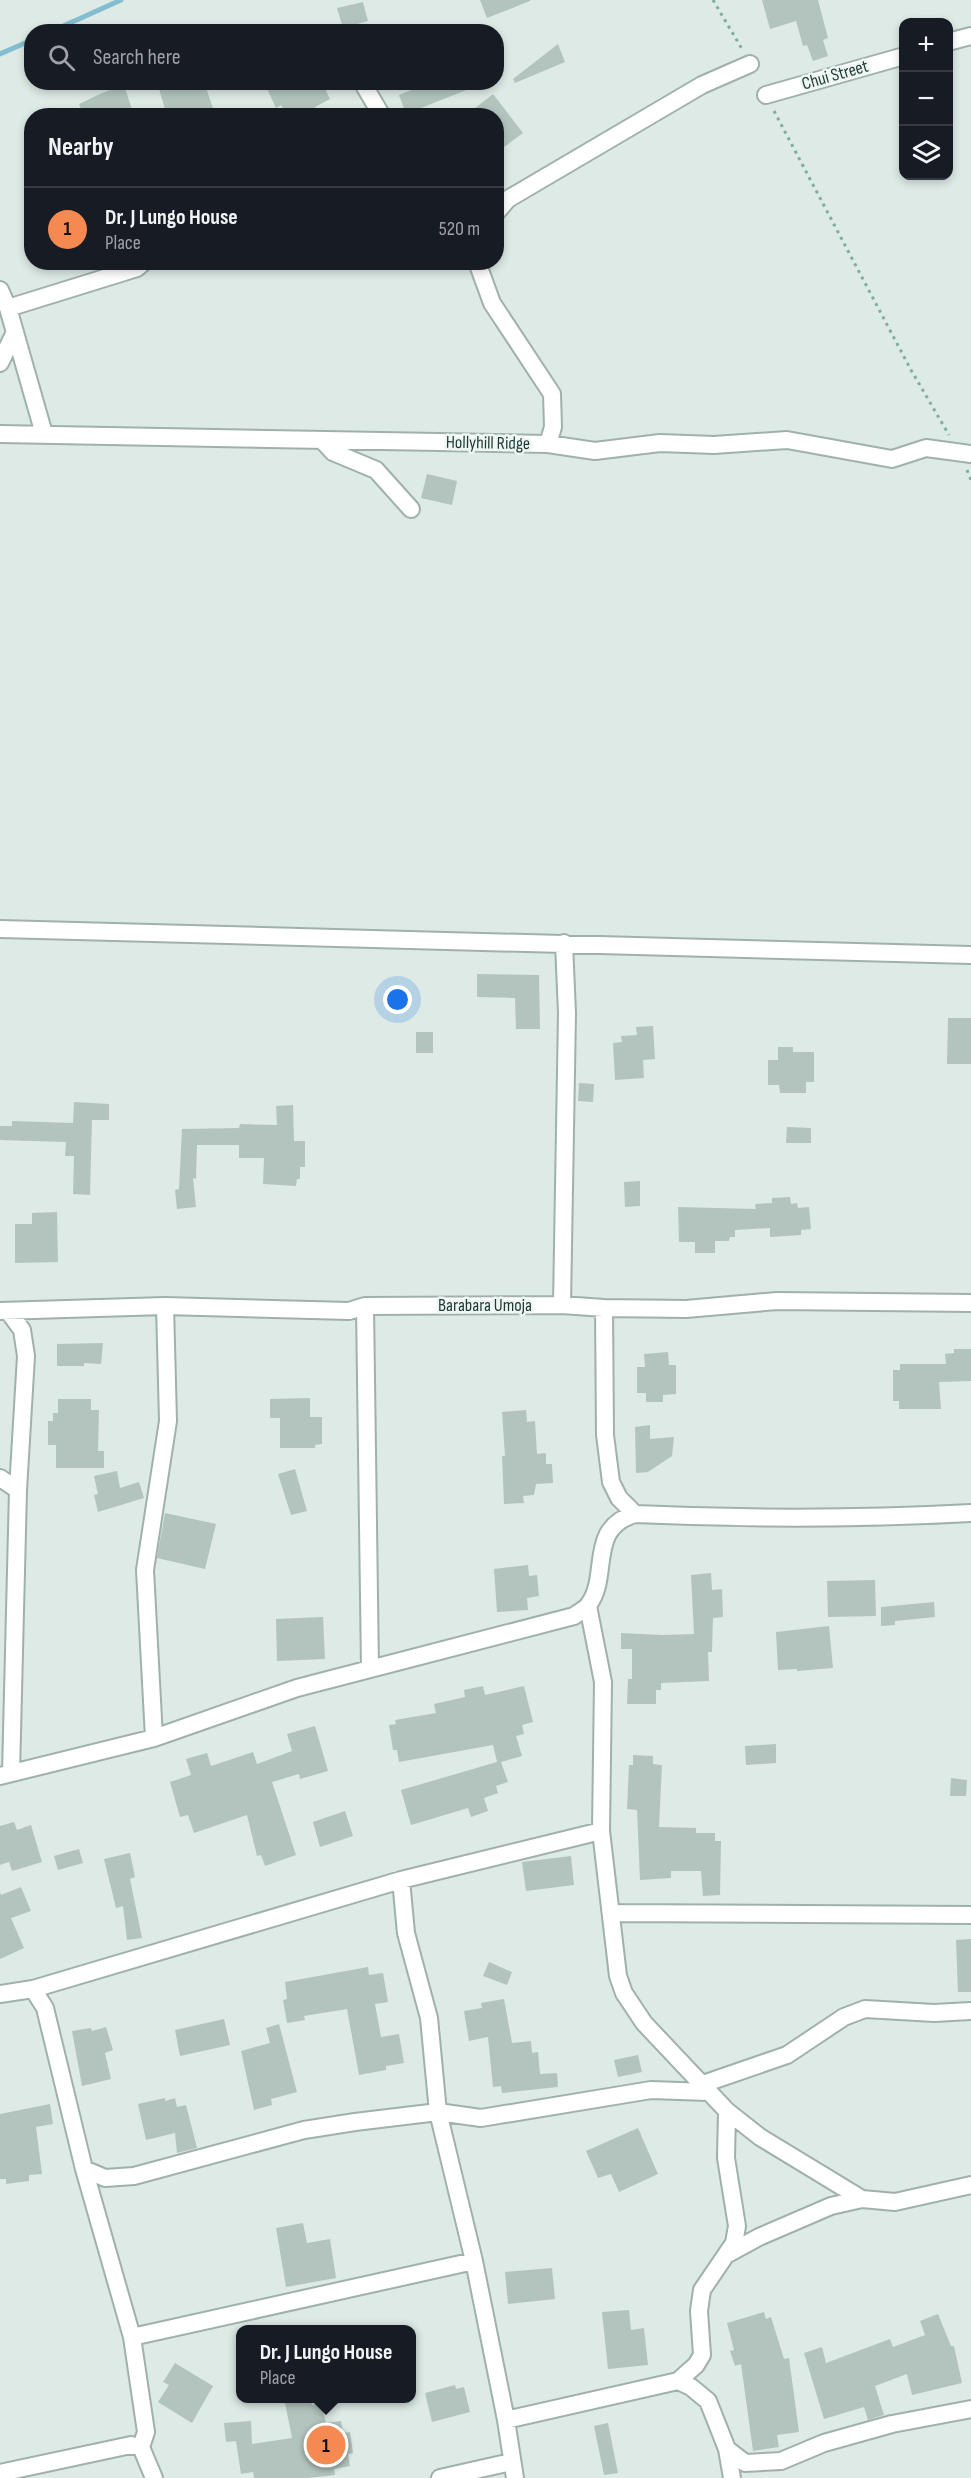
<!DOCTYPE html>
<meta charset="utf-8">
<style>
body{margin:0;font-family:"Sofia Sans Condensed",sans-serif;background:#20242c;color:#f1f3f6}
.controls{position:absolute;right:18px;top:18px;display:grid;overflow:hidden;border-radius:12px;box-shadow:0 3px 9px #0003}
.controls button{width:54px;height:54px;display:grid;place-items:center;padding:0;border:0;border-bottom:2px solid #363941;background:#171b24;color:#f1f3f6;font:30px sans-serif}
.you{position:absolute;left:398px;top:1000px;width:21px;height:21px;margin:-15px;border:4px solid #fff;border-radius:50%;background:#1a73e8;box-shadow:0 0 0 9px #1a73e833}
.badge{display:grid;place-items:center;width:39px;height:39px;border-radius:50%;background:#f48951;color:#111;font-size:20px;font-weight:700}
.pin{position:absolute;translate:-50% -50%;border:3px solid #fff;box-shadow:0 2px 6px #0006}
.popup{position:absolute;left:236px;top:2325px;width:180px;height:78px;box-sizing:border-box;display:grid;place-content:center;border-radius:12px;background:#171b24;filter:drop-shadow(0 2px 4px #0005);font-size:20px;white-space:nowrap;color:#9ea1a6}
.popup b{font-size:22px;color:#f1f3f6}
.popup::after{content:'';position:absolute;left:50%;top:100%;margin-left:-12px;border:12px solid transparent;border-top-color:#171b24}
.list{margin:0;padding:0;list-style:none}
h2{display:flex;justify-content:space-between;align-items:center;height:78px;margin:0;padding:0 24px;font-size:26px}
h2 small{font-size:20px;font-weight:400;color:#9ea1a6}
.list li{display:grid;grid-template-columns:39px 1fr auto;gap:18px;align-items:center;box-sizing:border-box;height:84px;padding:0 24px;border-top:2px solid #363941}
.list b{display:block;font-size:22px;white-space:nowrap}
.list p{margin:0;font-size:20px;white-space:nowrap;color:#9ea1a6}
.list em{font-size:20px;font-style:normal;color:#9ea1a6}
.icon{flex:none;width:33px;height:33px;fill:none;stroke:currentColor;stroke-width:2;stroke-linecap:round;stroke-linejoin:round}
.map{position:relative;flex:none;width:971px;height:2478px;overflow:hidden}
.search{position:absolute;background:#171b24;box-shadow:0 3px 9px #0003;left:24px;top:24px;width:480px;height:66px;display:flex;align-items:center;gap:15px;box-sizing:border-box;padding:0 21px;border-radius:24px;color:#9ea1a6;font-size:22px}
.panel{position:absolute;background:#171b24;box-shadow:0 3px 9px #0003;left:24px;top:108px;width:480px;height:162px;border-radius:24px}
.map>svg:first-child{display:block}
</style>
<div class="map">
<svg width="971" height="2478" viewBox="0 0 971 2478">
<rect width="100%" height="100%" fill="#ddeae5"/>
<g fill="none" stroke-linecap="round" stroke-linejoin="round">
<!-- stream -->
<path stroke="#84bdd0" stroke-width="5" d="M50 32 121 0
M0 54 32 40"/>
</g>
<!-- building -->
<path fill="#b3c4be" d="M480 0H530V1L487 18Z
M762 0H818L828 38 823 40 828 56 813 61 807 45 803 46 796 21 770 29Z
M363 2 368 21 343 28 337 8Z
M558 44 565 62 515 83 513 79Z
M157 82H204L214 111 201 116H167Z
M264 82H322L330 99 315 107 320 116H287L281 105 276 108Z
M431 82H484V83L406 114 399 95Z
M124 85 134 116H84L79 104 102 93Z
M493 94 523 133 496 153V116H465Z
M427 474 457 481 452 505 421 498Z
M477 974 539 975 540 1029H516L515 998 477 997Z
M948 1018H971V1064H947Z
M653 1026 655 1059 643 1060 644 1078 615 1080 613 1043 622 1042 621 1036 637 1035 636 1027Z
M416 1032H433V1053H416Z
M778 1047H793V1052H814V1082H806V1093H780L779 1085H768V1060H778Z
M579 1083 594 1084 593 1102 578 1101Z
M74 1102 109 1104V1120H92L90 1195 73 1194 74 1156H65L66 1142 0 1140V1126H12V1121L73 1123Z
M293 1105 294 1141H305V1167H300V1179H297L296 1186 263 1184 264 1158H239V1145H197L196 1179 193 1178 196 1207 177 1209 175 1190 179 1189 182 1129 239 1128 240 1124 277 1125 276 1106Z
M787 1127 811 1128V1143H786Z
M640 1181V1206L625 1207 624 1182Z
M790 1197 791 1204 797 1203 798 1208 809 1207 811 1229 801 1230V1235L770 1237V1228L735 1230V1237H730L729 1241H715V1253H695V1242H679L678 1207 756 1209 755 1204 772 1203V1198Z
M57 1212 58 1262 15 1263V1224H32V1213Z
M103 1343 101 1364 84 1363V1366H57V1344Z
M954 1349H971V1381L939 1382 941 1409H899V1401H893V1370H900V1364H946L945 1354 954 1353Z
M668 1352 669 1365H676V1394L663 1395V1402H646V1393H637V1367H645L644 1354Z
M310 1398V1417H322V1444L315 1445V1448H280V1418H270V1399Z
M58 1399H91V1410H99L98 1451H104V1468H56V1445H48V1421H53V1413H58Z
M526 1410 527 1422 535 1421 537 1454 546 1453V1464H552L553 1483 536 1484 534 1495 523 1496 524 1503 504 1504 502 1456H505L502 1412Z
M650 1425V1439L674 1437 672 1456 648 1472 636 1473 635 1427Z
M295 1469 307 1511 291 1515 278 1474Z
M117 1471 120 1488 139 1482 144 1498 98 1512 94 1495 98 1494 94 1476Z
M165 1513 216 1524 205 1569 157 1558Z
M528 1565 529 1576 537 1575 539 1596 527 1598 528 1610 497 1612 494 1569Z
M711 1573 712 1590 722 1589 723 1617 713 1618 712 1652H708L709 1681 661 1683V1690H656V1704H627L628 1679H632V1649H621V1633L663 1635 694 1634 691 1575Z
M875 1580 876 1616 828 1617 827 1581Z
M934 1602 935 1617 895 1621V1625L881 1626V1607Z
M323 1617 325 1659 277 1661 276 1619Z
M829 1626 833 1668 797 1671V1669L778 1670 776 1632Z
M483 1686 485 1695 524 1686 533 1722 522 1725 524 1734 516 1736 522 1756 501 1762 508 1782 496 1786 498 1793 484 1798 488 1811 471 1817 468 1808 411 1825 401 1790 497 1762 493 1745 399 1762 397 1750H393L389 1725 396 1724 395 1720 436 1713 434 1704 465 1697 464 1690Z
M315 1726 328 1771 300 1779 299 1774 272 1782 296 1855 265 1866 261 1855 257 1856 247 1815 194 1833 188 1815 180 1817 170 1782 191 1775 186 1759 207 1753 211 1766 253 1752 257 1764 292 1751 287 1734Z
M776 1744V1763L746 1765 745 1746Z
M633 1755 653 1756V1764L662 1765 659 1827 696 1828V1833H715V1841H721L720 1895 703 1896 701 1871H671V1878L640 1880 637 1810 627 1809 629 1765H633Z
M951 1778 967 1780 966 1796H950Z
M345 1811 353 1836 320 1847 313 1822Z
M14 1822 17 1830 31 1825 42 1862 12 1871 9 1862 0 1865V1826Z
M79 1849 83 1863 58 1870 54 1856Z
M130 1853 135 1877 130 1879 142 1938 127 1940 123 1906 116 1908 104 1859Z
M571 1856 574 1885 526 1891 522 1862Z
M21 1887 31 1911 11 1918 24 1948 0 1959V1892L1 1895Z
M971 1939V1992H958L956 1940Z
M489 1962 512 1972 507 1985 483 1976Z
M368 1967 369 1975 383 1973 388 2002 375 2004 381 2037 399 2034 404 2063 386 2066V2070L359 2075 347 2009 304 2016 305 2020 287 2023 283 2000 287 1999 285 1982Z
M504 1999 512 2043 531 2041 532 2053 538 2052 540 2074 557 2073 558 2087 502 2093 501 2086 493 2087 488 2037 469 2041 464 2011 482 2008 481 2003Z
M224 2019 230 2045 180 2056 175 2030Z
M279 2024 297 2092 271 2099 272 2105 254 2110 241 2051 270 2043 266 2028Z
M106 2027 113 2050 105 2053 111 2079 82 2086 72 2031 91 2028 92 2031Z
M638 2055 642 2072 618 2077 614 2060Z
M165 2098V2101L175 2098 177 2107 186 2105 197 2148 177 2153 175 2133 146 2140 138 2104Z
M50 2104 53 2124 36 2127 42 2174 29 2175V2181L6 2184V2179H0V2114Z
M638 2128 658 2174 619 2192 611 2174 598 2178 586 2151Z
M303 2223 307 2243 330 2239 336 2278 286 2287 276 2228Z
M552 2268 555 2299 508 2304 505 2272Z
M629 2310 631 2330 644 2328 648 2365 608 2369 602 2312Z
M764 2312 766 2319 771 2317 784 2359 789 2358 799 2432 777 2435 779 2447 753 2451 741 2364 735 2366 730 2351 734 2350 727 2323Z
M938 2314 951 2346H954L962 2383 912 2395 907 2374 875 2386 884 2415 868 2420 864 2407 824 2419 804 2353 822 2347 826 2363 890 2339 893 2347 925 2335 920 2321Z
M175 2363 213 2386 192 2423 158 2402 169 2385 163 2382Z
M455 2385 456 2389 464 2387 470 2412 432 2422 425 2393Z
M284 2398H311L312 2405 321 2402 326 2423 341 2421 343 2433 350 2432 353 2453 348 2454 350 2466 334 2469 335 2475 308 2478H254L253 2472 241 2474 236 2441 226 2442 224 2423 251 2421 252 2444 292 2438Z
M608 2423 618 2473 604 2475 594 2426Z"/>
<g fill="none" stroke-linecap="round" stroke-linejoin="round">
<defs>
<path id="street" d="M948 42 971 36
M362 82 382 116
M766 95 904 56
M496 213 508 199 702 85 750 64
M477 262 492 303 552 394 553 427 548 444
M0 290 8 308 44 434
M8 308 137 268 144 262
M0 363 15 332
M0 434 548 444 595 451 660 443 714 445 787 440 892 459 926 448 971 454
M322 440 333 452 376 470 411 509
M0 929 971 955
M562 1305 567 1013 564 943
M365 1306 370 1669
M604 1308 605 1435 611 1482 619 1498 635 1514
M0 1311 165 1306 349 1311 365 1306 562 1305 604 1308 686 1309 777 1301 971 1303
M8 1311 22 1330 26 1356 18 1490 11 1773
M0 1478 18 1490
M588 1606 603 1682 601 1831 618 1976 624 1993 644 2023 727 2111 760 2137 862 2199
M154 1738 145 1570 168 1421 165 1306
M0 1776 154 1738 297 1688 574 1616C579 1612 586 1609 589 1604 610 1575 587 1528 635 1514 747 1519 859 1519 971 1513
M401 1880 406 1933 429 2018 438 2112 474 2261 506 2420 515 2478
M612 1913 971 1915
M33 1989 401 1880 601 1831
M0 1994 33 1989 45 2008 84 2169 105 2178 134 2176 304 2130 355 2122 438 2112 481 2118 651 2090 708 2092
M700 2085 787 2055 844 2017 865 2009 934 2013 971 2011
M84 2169 132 2337 146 2432 141 2447
M726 2255 759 2237 831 2206 862 2199 895 2202 971 2185
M132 2337 474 2261
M678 2381 691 2387 708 2401 727 2449 745 2463 781 2461 824 2443 892 2424 971 2409
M506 2420 678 2381 696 2365 702 2355 699 2311 702 2290 734 2243 737 2226 726 2158 727 2111
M727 2449 732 2478
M0 2473 131 2445 141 2447 154 2478
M440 2478 511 2462"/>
</defs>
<!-- street casing -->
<use href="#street" stroke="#a0b1ac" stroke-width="20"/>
<!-- path -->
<path stroke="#7daea3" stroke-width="3" stroke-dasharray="3 4.5" stroke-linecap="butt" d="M713 0 742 49
M774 111 911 370 949 435
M967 470 971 480"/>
<!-- street -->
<use href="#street" stroke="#fff" stroke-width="16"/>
</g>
<g text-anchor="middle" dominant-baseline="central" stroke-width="5" stroke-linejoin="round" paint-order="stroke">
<!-- street labels -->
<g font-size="18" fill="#1f3934" stroke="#eef6f3">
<text transform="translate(835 75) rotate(-16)">Chui Street</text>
<text transform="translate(488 443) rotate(1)">Hollyhill Ridge</text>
<text x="485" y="1305">Barabara Umoja</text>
</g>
</g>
</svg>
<div class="controls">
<button>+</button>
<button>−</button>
<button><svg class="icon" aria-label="layers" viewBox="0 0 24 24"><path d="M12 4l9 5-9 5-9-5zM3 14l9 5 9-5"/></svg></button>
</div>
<div class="you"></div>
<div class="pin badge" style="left:326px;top:2445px">1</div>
<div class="popup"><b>Dr. J Lungo House</b>Place</div>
<div class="search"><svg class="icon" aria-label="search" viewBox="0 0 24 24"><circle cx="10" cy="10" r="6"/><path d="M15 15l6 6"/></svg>Search here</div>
<section class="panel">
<h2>Nearby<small></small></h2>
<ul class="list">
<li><span class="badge">1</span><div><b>Dr. J Lungo House</b><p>Place</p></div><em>520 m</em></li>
</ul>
</section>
</div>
